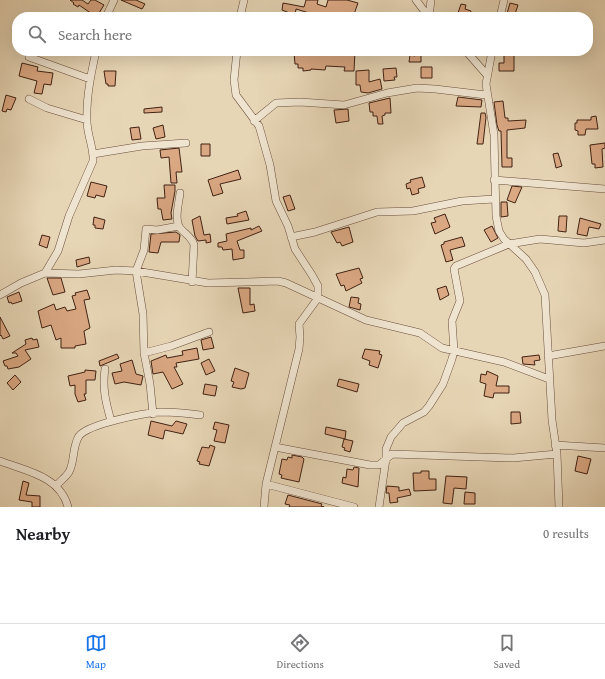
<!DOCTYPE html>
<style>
body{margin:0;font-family:"Gentium Book Plus",serif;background:#f6f6f6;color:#202124}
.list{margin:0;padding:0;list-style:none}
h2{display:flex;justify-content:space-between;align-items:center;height:52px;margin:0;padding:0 16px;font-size:17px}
h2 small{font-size:13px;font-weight:400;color:#757577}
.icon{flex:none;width:22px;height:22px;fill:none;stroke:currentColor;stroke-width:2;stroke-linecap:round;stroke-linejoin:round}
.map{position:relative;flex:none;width:605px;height:507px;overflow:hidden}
.search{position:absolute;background:#fff;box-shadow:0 4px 16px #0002;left:12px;right:12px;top:12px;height:44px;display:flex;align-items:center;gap:10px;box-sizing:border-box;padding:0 14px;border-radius:16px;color:#757577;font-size:15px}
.sheet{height:116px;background:#fff}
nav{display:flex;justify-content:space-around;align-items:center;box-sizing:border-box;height:56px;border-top:1px solid #e0e0e0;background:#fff;font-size:11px;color:#757577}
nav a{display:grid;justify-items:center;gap:2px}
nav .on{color:#1a73e8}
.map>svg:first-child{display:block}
</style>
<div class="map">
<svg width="605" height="507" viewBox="0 0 605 507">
<rect width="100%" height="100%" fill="#e7d6b6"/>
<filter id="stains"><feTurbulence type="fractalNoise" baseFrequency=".005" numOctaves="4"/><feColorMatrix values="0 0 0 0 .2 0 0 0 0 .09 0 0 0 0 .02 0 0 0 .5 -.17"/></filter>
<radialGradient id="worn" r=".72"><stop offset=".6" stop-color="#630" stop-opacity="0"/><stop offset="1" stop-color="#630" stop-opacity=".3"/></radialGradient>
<!-- building -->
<path fill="#daa883" stroke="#412113" d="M70 0H82L88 4 91 0H95L104 5 99 13 92 14 79 5 78 7 73 4 74 3Z
M121 0H136L145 4 142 9Z
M306 0H318L317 4 326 7 328 0H347L358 3 353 17H322L296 9 295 15 282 10 283 3 304 7Z
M510 3 518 5 514 17H506Z
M461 4 466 5 465 9 471 11 469 17 458 13Z
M314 51H355L354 71H344L345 67 326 66 325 70 311 69V70L303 71V68H298V64H295L294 52Z
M415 51H421V62H409L410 55 415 56Z
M504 52 514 53V71H499V63H504Z
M22 63 38 67 37 71 53 73 51 85 44 84 42 94 34 93 37 81 19 76Z
M421 67H432V78H421Z
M396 68 397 77H394L395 80 384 81 383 69Z
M369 70V82L380 79 382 89 368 93 361 92 360 85H356V71Z
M104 71H116L115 86H108V84H106Z
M6 95 16 98 11 110 7 109 6 112 2 111Z
M458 97 482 100 481 107 456 106Z
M390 98 391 113H385V115L382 116 383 124H378L377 116H373V112H370L369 103Z
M503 101 505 118H508V121L526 120 525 128 507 130V158H512V167H502L501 131H499L497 125 494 102Z
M162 107V112L144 113V109Z
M348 109 349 121 336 123 334 110Z
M481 113H485L486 117 483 144H477Z
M596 116 598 129H586L585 135H578V131L575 130V123H577V120H591V117Z
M163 125 165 137 156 139 153 128Z
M139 127 141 139 132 140 130 128Z
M605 143V148L602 149 603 167 595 168V164H592L590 145Z
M201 144H210V156H201Z
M179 148 182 172H176L177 183H171L169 157 161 158 160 150Z
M558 153 562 166 556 168 553 154Z
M238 170 241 179 220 184 223 193 213 196 208 180Z
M422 177 425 187 418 189 419 193 412 195 410 188 407 189 406 184 411 182 410 180Z
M91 182 107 186 104 197 96 195 95 198 87 196Z
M164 185H175V191L171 213 172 219 163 220 161 209H158L157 198H165Z
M512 186 522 187 515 203 507 200Z
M290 195 295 209 288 211 283 197Z
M501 202H507L508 216 501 217Z
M246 211 249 220 227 224 226 218 238 216 237 214Z
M445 214 450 227 435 234 431 223 436 222 434 218Z
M200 216 204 235 210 234 211 242 206 243V240L198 241 195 236 192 220Z
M559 216H567L566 232 558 231Z
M94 217 105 220 103 229 95 228V225H93Z
M580 218 601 224 599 229 589 227 587 236 577 234Z
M259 226 262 231 237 241 240 250H244V258L233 260 232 249 223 250 222 247H218V243L227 241 226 234 251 228V230Z
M492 226 498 238 491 242 484 230Z
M349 227 353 242 342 246 340 242 337 243 331 232Z
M176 232 180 235 179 242H161L158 253 149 252 151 234Z
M42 235 50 237 47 248 39 245Z
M462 237 465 246 450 250 453 260 446 262 441 245 444 244V242Z
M89 257 90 263 77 267 76 260Z
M359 268 363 278 360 279 362 283 346 291 344 285 341 286 336 274Z
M47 278H61L65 292 53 295Z
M446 286 449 295 440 300 437 289Z
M238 288H250V305L254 304 255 311 243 313Z
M87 290 90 299 84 300 90 328 84 331 86 344 75 346V348H61V338L56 340 51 325 42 328 38 311 54 304 56 310 65 307 67 311 76 309 72 296 76 295 75 293Z
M19 292 22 301 12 304 11 302 9 303 7 297Z
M351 297 359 298 358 303 361 304 360 310 349 307Z
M0 317 10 336 3 339 1 335 0 336Z
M211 337 214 348 203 350 201 340Z
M32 338 33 340 37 339 39 347 25 350 31 359 19 367 8 369 7 366H5L3 361 18 356 16 353H12L26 344 25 340Z
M197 348 199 359 176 363 177 367H174L183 384 172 389 163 372 153 374 151 361 166 355 167 358 183 355 182 351Z
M365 349 380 351 379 354 382 355 378 368 369 365 370 361 362 358Z
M117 354 119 358 100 366 99 361Z
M539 355 540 360 534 361 535 365 523 364 522 357Z
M209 359 215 371 206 375 201 363Z
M132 360 136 374 143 376 141 385 124 382 115 384 112 373 122 371 120 364Z
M235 368 249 373 245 388 241 389 232 387 234 382 231 381Z
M85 370 96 371 95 380H86V394H84L86 400 78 402 75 394V385L70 386 68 376 85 372Z
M487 371 498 376 496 386H509V393H494L493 398 484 396 486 384 480 382 481 374 486 375Z
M15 375 21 382 13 390 7 383Z
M339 379 359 384 357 392 337 386Z
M205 384 217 386 215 396 203 394Z
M511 412H520L521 423 511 424Z
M151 421 172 426 176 421 187 424 183 434 165 430 163 439 148 435Z
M215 422 229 425 225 443 214 441 217 430 213 429Z
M326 427 346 431 345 439 325 434Z
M344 439 353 441 350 452 344 450 345 448 342 447Z
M210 445 215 447 209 466 199 464 200 462 197 461 202 447 209 448Z
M292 455 302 457 304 459 299 482 281 478 282 475 279 474 282 459 287 460 288 457 292 458Z
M578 456 591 459 587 474 575 471Z
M354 467 359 468 358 487 342 483 343 477 346 478 347 469 353 470Z
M421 471H429V479H436V490L414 491 413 473H421Z
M446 476 467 477 466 489 454 488 452 504 443 503Z
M23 481 29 483 26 495 40 496V507H32V502L19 500Z
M387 486 399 487V491L409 489 411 495 397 498 398 502 390 503 389 493H386Z
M465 492 475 493V504H464Z
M288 495 322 504 321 506 324 507H289L290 505 285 504Z"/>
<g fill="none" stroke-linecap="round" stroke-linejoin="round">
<defs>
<path id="street" d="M416 0 428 16
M106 17 114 0
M240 17 244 0
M429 17 431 0
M500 17 504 0
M237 51 234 80 236 95 259 126 270 165 276 201 288 226 295 249 312 275 318 286V298L299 324 300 337 299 349 266 484 264 507
M466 51 487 75
M492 51 486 84 494 135 496 216 499 231 504 239 526 259 535 272 545 295 552 420 557 454 559 507
M29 57 90 79
M29 99 47 108 87 120
M254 121 276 103 300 102 344 105 387 93 417 88 435 89 486 95
M93 154 142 146 186 143
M494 180 605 189
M180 193C179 203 174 219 180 228 185 234 192 237 194 245L192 282
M291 237 315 232 377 212 413 211 462 201 494 199
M45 273 58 251 69 216 93 161C94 148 87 135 87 121 86 98 91 74 96 51
M0 295 21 283 45 273 79 274 116 270 136 271 208 283 278 281 286 283 366 320 420 333 442 348 504 362 549 379
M144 353 171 346 209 332
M548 356 605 346
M105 369C102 388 106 403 111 421
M153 414 150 384 144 353 143 314 136 271 144 250 146 229 157 230 179 226
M555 445 605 448
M275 447 370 465H379L392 454 513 458 557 454
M0 461C26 471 60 476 68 507
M266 484 354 507
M57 485C60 481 66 477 69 472 75 461 72 447 79 436 88 424 144 413 160 412 174 412 186 413 200 415
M379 507 386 459V449L391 437 403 423 424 412 429 406 443 384 452 359 454 351 452 321 460 301 454 269 456 266 509 244 540 239 584 243 605 240"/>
</defs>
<!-- street casing -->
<use href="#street" stroke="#6a4e3c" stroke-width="8"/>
<!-- street -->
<use href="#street" stroke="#efe4d0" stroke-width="7"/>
</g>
<rect width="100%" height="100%" filter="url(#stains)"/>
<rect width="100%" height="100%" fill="url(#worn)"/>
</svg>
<div class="search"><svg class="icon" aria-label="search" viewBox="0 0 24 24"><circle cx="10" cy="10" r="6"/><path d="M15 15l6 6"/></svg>Search here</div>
</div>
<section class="sheet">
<h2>Nearby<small>0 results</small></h2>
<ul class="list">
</ul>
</section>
<nav>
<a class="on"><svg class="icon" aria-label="map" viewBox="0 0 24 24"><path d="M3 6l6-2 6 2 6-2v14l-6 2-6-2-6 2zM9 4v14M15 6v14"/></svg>Map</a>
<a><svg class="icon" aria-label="directions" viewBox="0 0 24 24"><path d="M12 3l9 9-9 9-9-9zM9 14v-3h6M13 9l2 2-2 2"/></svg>Directions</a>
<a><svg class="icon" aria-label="saved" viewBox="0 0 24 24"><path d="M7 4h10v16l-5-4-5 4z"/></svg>Saved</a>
</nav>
